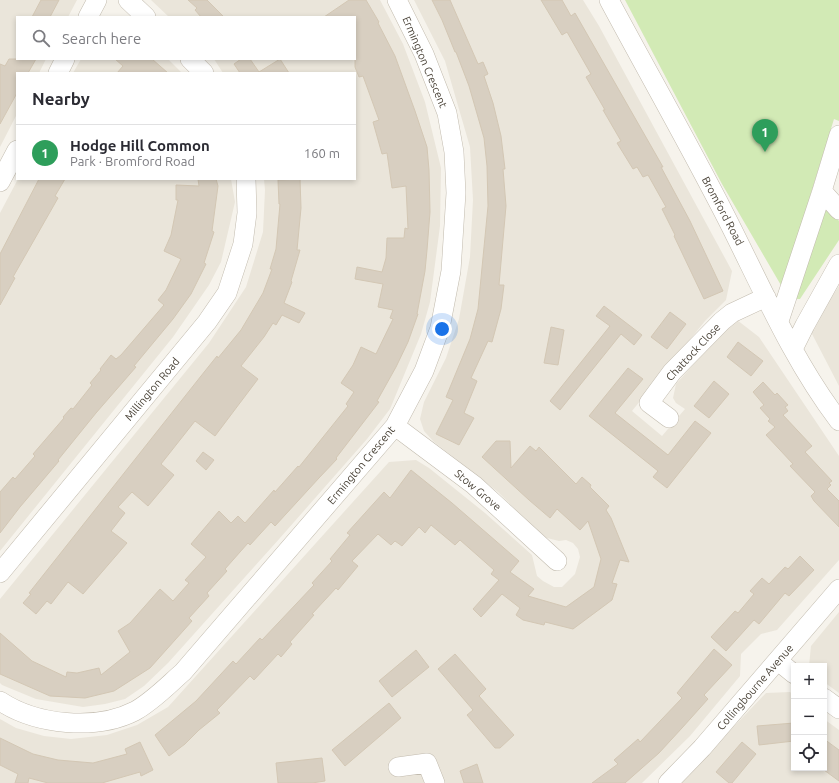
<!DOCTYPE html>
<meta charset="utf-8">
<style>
body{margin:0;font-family:Ubuntu,sans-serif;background:#f2f2f3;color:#2b2b33}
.controls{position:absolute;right:12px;bottom:12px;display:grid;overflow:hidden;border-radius:0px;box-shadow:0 2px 6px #0003}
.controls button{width:36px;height:36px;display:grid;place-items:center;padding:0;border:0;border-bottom:1px solid #e1e1e2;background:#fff;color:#2b2b33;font:20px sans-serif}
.you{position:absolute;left:442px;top:329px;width:14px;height:14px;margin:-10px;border:3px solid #fff;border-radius:50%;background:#1a73e8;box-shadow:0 0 0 6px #1a73e833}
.badge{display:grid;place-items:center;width:26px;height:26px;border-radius:50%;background:#0b8043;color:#fff;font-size:13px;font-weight:700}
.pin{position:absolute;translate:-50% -33px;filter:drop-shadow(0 1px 2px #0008)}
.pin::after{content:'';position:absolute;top:21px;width:14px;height:12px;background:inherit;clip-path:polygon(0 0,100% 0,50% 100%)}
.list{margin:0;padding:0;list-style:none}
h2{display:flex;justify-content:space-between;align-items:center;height:52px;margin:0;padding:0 16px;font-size:17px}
h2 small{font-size:13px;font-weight:400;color:#7c7c81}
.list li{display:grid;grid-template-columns:26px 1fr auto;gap:12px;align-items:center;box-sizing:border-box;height:56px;padding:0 16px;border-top:1px solid #e1e1e2}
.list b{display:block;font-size:15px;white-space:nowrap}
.list p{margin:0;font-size:13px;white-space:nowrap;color:#7c7c81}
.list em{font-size:13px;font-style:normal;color:#7c7c81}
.icon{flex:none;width:22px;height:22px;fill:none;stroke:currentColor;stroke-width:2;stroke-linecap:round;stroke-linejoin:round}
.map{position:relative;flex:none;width:839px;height:783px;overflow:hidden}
.search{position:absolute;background:#fff;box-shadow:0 2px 6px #0003;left:16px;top:16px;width:340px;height:44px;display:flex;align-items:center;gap:10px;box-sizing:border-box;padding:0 14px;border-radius:0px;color:#7c7c81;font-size:15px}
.panel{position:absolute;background:#fff;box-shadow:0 2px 6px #0003;left:16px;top:72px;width:340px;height:108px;border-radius:0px}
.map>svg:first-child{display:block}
</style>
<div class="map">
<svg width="839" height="783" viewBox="0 0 839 783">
<rect width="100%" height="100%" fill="#f6f3ec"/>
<!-- residential -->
<path fill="#eae5da" d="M0 0H77L68 17H17V59H46L39 73H17V114L0 147Z
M151 0H380L403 44 425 102 441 168 440 226 430 302 421 334 390 409 367 439 280 538 168 663 144 686 125 699 105 704 83 707 36 699 2 685 0 683V599L209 343 246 287 263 232 265 190 264 179H355V73H223L214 59H355V17H169Z
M414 0H583L599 26 732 271 726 300 705 321 632 411 662 436 685 409 676 403 673 398 676 384 719 336 737 320 759 337 839 456V560L777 630 761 634 741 654 740 676 690 736 642 783H0V719L16 728 44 736 71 739 107 735 137 725 168 707 389 462 416 460 429 468 485 513 532 555 537 576 543 581 554 587H562L575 574 580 557 578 549 573 543 566 540 559 541 543 537 498 492 434 442 424 431 420 419 424 402 446 358 459 319 470 257 473 200 470 147 445 61Z
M81 59H168L182 73H73Z
M18 179H231L235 202 221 262 209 285 173 337 0 551V213Z
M839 286V386L810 330Z
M839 612V693L824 682V666H809L811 646Z
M790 692 794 695V768H824V719L839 730V783H680L766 693Z"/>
<!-- green -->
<path fill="#d2eab5" d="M625 0H839V121L834 119 782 287 722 184Z
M825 203 839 221V240L800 299H793Z"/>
<!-- building -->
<path fill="#d8cfc1" stroke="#d3c7b4" d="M41 0H59L50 17H32Z
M188 0H207L224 17H201L195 10 197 8Z
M349 0H366L379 22 378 23 395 56 415 111 427 147 429 170 430 212 427 250 425 271 417 314H418L408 342 396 367 377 401 379 402 336 458 337 459 319 478 275 526 271 522 250 545 248 543 225 569 227 571 207 593 209 596 189 618 192 621 150 668 114 691 85 698 50 696 0 674V633L32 661 66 677 67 672 77 673 99 668 101 675 130 652 118 631 130 623 160 589 173 601 189 583 185 580 206 557 191 544 219 511 231 523 238 516 245 523 274 490 275 492 298 466 299 467 348 406 346 404 354 392 341 383 353 365 361 347 376 354 393 319 390 318 393 310 378 307 383 284 355 279 357 267 382 272 386 258 387 238H404L405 228 408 229 406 186 392 188 387 153 382 154 373 122 379 120 363 76 359 77 355 67V17H324Z
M432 0H450L478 64 483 62 488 74 484 76 493 103 501 136 505 169H503L506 206 499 285H504L501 309 492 342 488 341 471 378 477 381 464 413 474 418 459 445 436 434 453 400 446 397 470 339 478 309 488 206 487 166 484 138 469 86 456 52H455L442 20Z
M541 0H562L571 16 575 13 663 167H661L690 221 723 291 704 299 674 236 675 235 662 209 666 207 648 175 643 177 637 167 633 169 617 143 621 141 603 110H605L586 77 591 74 567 32 562 35Z
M9 59H36L28 73H17V93L0 124V64L5 66Z
M115 59H152L168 73H117L123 66Z
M241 59H250L259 72 280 59 289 73H240L234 64Z
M39 179H65L55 196 58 198 13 277 15 278 0 305V254Z
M198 179H216L218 186 212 231 214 232 204 263 206 264 191 294 173 319 134 366 136 367 96 413 58 460 59 461 20 507 0 533V492L13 477 15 479 35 456 33 454 64 418 63 417 71 408 73 409 92 385 90 383 101 370 100 369 111 355 116 359 121 355 164 305 158 300 166 290 181 259 164 251 171 235 178 200H176V185L199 186Z
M300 179 301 208 297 250H300L291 281 292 282 284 303 305 313 299 323 282 315 276 325 273 323 264 337 241 366 258 379 215 436 195 421 161 464 174 475 148 506 132 492 118 507 125 513 111 531 127 543 83 594 68 582 51 604 47 601 36 614 23 603 31 594 29 593 201 376 217 356 218 358 241 330 263 293 272 269H270L276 249 280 204H279L278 180Z
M604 306 642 335 634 345 621 334 560 410 550 401 610 326 596 316Z
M670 312 686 324 667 349 651 337Z
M551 327 564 330 558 365 544 363Z
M738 342 763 361 751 376 727 357Z
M628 368 643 379 615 413 668 455 695 421 711 433 667 488 653 477 658 471 589 416Z
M714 381 729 394 709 418 694 406Z
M763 382 775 395 777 393 788 405 785 407 788 411 783 415 812 446 805 452 832 481 829 483 831 485 827 489 839 501V527L814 501 811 496 815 492 790 466 793 464 766 435 775 427 768 421 770 419 760 408 764 405 753 392Z
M496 441H510L511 468 530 446 536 451 539 447 576 484 582 477 591 485 590 487 609 506 606 510 611 518 629 562 620 560 612 583 617 584 612 600 573 629 545 622 544 625 523 620 516 615 520 608 502 594 481 617 473 609 499 580 491 574 494 570 460 540 455 545 431 525 425 533 419 527 402 546 395 541 391 545 378 534 352 561 358 566 338 590 336 588 312 614 314 615 290 642 292 644 281 657 278 654 254 680 250 676 217 710 220 713 199 730 185 744 169 756 155 735 196 701 233 661 236 664 260 638 262 640 314 585 312 583 332 561 330 559 350 535 347 533 384 492 390 498 411 470 452 503 519 561 510 572 534 589 528 596 566 607 594 587 601 559 588 521 580 530 557 509 550 518 529 500 482 457Z
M203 452 214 460 206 470 196 461Z
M800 556 814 570 789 596 785 593 759 624 754 620 726 651 711 637 735 611 738 613 754 594 750 591 762 578 769 584 785 567 788 569Z
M714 649 732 665 704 695 708 699 682 728 659 753 625 783H592L618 764 614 760 638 739 640 742 682 698 677 693Z
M416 650 429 667 392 697 379 681Z
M455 654 486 689 479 696 514 735 500 748H495L467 715 473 710 438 669Z
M389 703 401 718 345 766 332 750Z
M794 723V741L759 745 757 726Z
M0 738 33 754 58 760 93 763 127 754 125 749 140 742 153 770 141 776 140 772 102 783H48L29 778 28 783H15L18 774 0 765Z
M824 739 839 750V781L824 770Z
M742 742 756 754 732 783H729L716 772Z
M322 758 325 781 312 783H278L276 763Z
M477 764 483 783H464L460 771Z"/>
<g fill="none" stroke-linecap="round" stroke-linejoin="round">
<defs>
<path id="minor" d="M128 0 146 17
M609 0C647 71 687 141 724 213 760 283 791 358 839 421
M88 17 97 0
M190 59 204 73
M58 73 65 59
M0 182 17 150
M822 191 839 210
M779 321 822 191 839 135
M793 349 805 325 839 264
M669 418 649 403 672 372 722 321 732 313 766 297
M395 426 474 485 557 561
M0 573 207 322 227 293 243 244 247 213 246 179
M778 661 794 674
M824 698 839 709
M0 701C36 725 96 731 135 711 153 701 168 685 183 672L395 426 424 371 440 328 451 271 456 193 454 152 447 113 424 54 397 0
M398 767 427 763 435 783
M668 783 702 748 839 589"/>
</defs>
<!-- minor casing -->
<use href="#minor" stroke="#c2bbae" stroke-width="20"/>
<!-- minor -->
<use href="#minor" stroke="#fff" stroke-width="19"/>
</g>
<g text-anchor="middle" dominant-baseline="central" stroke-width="3" stroke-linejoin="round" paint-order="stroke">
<!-- street labels -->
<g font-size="11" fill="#4b4439" stroke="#fff">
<text transform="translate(425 62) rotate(67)">Ermington Crescent</text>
<text transform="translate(723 211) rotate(62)">Bromford Road</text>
<text transform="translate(693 352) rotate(-47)">Chattock Close</text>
<text transform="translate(152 389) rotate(-50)">Millington Road</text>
<text transform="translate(361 465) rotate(-50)">Ermington Crescent</text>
<text transform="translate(478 490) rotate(40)">Stow Grove</text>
<text transform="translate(755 687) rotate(-49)">Collingbourne Avenue</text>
</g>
</g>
</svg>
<div class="controls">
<button>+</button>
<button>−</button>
<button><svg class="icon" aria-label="locate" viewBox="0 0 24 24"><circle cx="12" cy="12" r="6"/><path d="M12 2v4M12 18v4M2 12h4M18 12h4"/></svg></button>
</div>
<div class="you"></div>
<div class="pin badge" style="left:765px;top:152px;background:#2e9e5b">1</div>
<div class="search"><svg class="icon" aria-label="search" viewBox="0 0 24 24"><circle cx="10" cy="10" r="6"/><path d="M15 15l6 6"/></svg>Search here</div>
<section class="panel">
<h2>Nearby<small></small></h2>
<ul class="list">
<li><span class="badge" style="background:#2e9e5b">1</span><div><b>Hodge Hill Common</b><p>Park · Bromford Road</p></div><em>160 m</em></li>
</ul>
</section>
</div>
